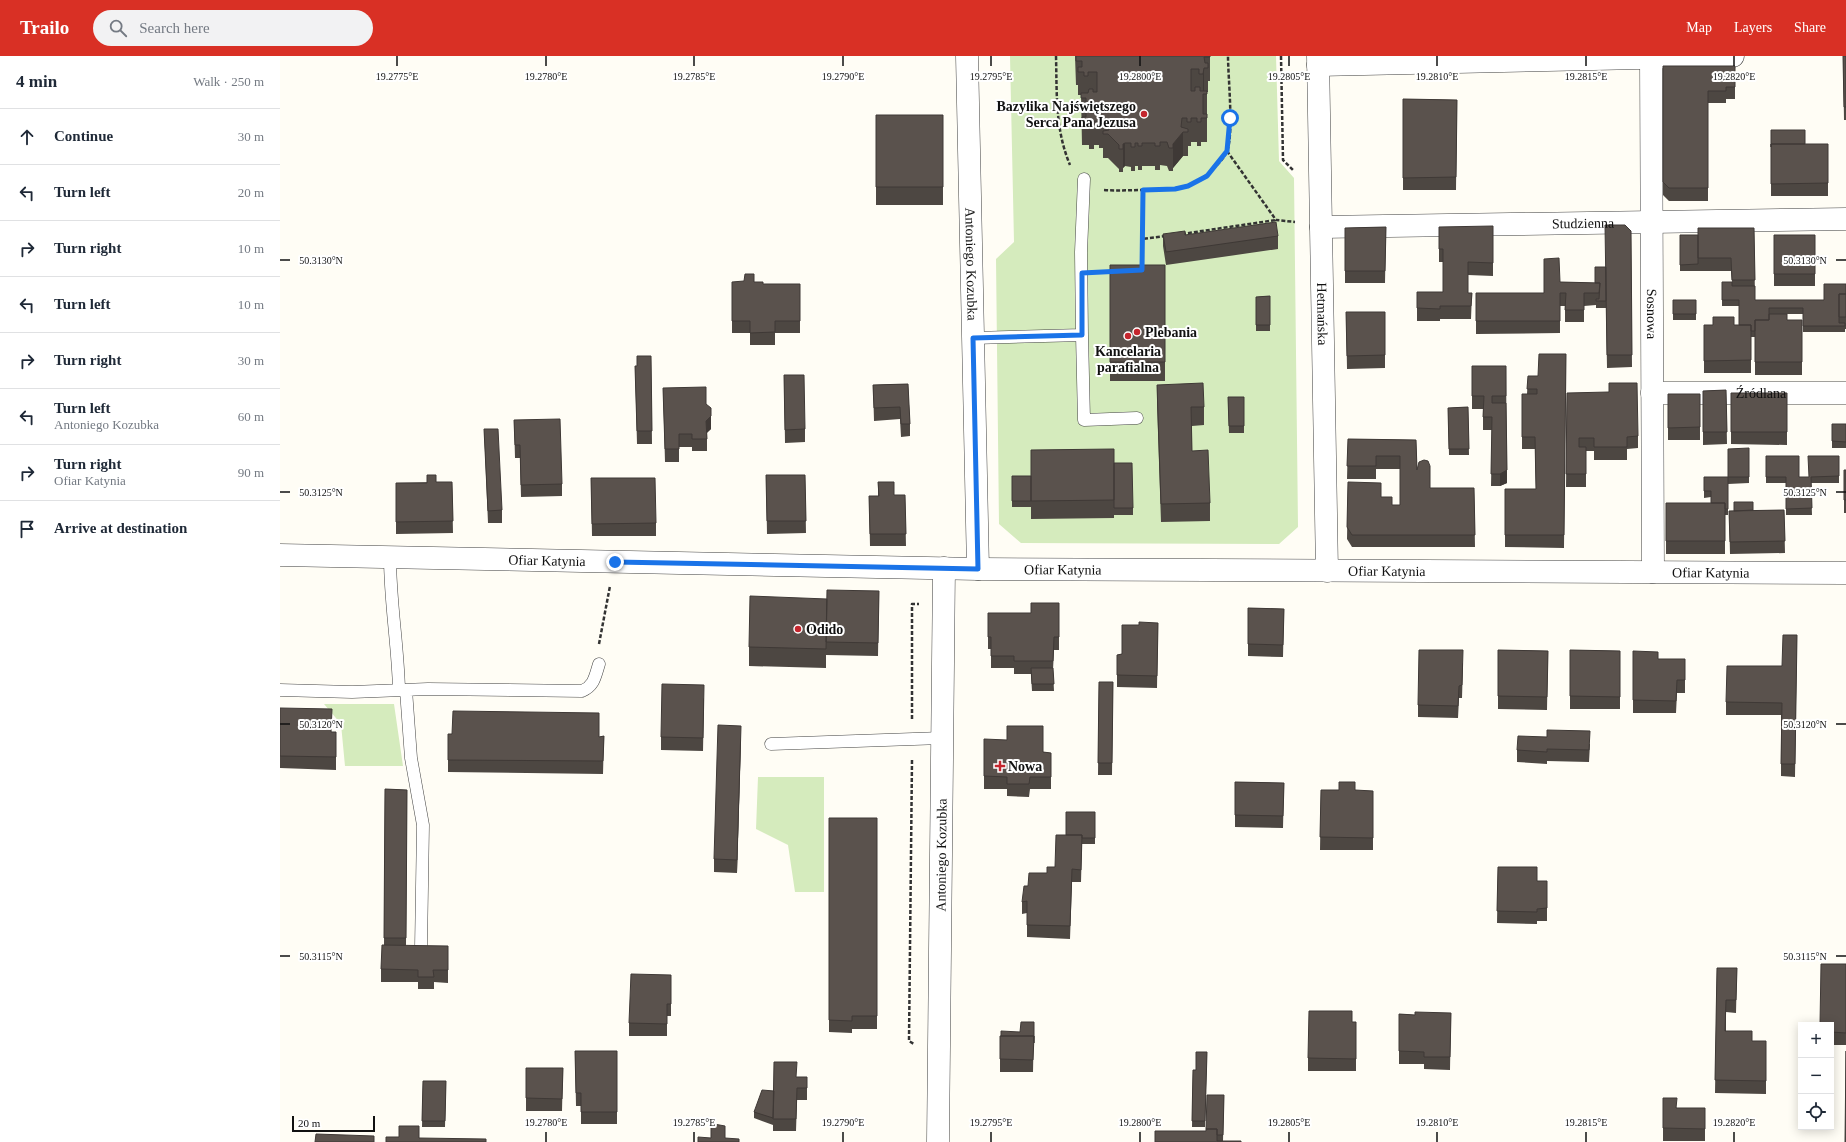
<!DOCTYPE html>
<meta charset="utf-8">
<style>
body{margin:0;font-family:"Times New Roman",serif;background:#f2f2f3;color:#1f2937}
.controls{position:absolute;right:12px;bottom:12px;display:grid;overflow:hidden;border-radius:0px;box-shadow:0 2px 10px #0003}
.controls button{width:36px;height:36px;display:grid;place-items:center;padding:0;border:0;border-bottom:1px solid #e0e1e3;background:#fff;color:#1f2937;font:20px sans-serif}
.scale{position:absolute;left:12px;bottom:10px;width:83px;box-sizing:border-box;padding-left:4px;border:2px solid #111;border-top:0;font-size:11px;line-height:14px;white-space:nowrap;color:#111;-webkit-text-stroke:3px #fff;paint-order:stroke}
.stop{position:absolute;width:12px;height:12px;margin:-9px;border:3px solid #1a73e8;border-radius:50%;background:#fff}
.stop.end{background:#1a73e8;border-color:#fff;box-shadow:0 1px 4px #0008}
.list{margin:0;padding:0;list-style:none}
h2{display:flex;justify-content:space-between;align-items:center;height:52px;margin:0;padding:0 16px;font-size:17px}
h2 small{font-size:13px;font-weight:400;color:#747a83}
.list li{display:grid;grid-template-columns:26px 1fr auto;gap:12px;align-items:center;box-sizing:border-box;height:56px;padding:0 16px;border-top:1px solid #e0e1e3}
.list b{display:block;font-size:15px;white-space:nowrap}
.list p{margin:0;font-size:13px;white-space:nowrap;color:#747a83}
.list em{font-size:13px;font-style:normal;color:#747a83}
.icon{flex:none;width:22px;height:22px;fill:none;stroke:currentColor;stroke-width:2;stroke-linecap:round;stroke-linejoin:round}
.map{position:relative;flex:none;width:1566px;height:1086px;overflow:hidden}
header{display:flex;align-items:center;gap:24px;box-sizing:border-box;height:56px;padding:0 20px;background:#d93025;color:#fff}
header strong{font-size:19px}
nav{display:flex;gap:22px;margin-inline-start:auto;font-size:14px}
.search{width:280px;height:36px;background:#f2f2f3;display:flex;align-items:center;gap:10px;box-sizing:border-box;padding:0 14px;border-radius:22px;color:#747a83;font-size:15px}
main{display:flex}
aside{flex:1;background:#fff}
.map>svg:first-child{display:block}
</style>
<header>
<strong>Trailo</strong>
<div class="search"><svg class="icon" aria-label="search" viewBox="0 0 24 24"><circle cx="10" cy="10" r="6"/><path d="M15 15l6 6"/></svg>Search here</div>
<nav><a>Map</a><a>Layers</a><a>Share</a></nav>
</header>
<main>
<aside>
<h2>4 min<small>Walk · 250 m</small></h2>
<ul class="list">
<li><svg class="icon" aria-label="ahead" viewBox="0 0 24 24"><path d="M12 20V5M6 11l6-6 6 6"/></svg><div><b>Continue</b></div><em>30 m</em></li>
<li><svg class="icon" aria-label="left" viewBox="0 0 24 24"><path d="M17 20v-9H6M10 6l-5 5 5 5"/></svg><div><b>Turn left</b></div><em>20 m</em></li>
<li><svg class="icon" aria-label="right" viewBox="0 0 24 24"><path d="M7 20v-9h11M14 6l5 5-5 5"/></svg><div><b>Turn right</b></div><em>10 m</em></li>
<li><svg class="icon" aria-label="left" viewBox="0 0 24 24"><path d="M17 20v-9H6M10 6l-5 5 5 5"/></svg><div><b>Turn left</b></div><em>10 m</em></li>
<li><svg class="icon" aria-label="right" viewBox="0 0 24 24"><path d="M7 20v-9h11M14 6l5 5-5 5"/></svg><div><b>Turn right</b></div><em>30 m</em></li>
<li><svg class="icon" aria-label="left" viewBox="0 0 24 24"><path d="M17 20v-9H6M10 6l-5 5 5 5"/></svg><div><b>Turn left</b><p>Antoniego Kozubka</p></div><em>60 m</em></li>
<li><svg class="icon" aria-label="right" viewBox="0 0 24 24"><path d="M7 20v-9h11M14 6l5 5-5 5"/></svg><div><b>Turn right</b><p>Ofiar Katynia</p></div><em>90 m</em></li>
<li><svg class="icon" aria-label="arrive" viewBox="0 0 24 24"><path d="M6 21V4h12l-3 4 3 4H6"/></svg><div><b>Arrive at destination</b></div></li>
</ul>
</aside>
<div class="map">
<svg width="1566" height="1086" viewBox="0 0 1566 1086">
<rect width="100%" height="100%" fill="#fffdf5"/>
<!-- green -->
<path fill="#d5ebbd" d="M730 0H996L999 105 1014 122 1018 471 999 488 741 487 719 468 716 203 734 186Z
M44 648H114L123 710H65L61 668Z
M478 721H544V836H515L508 789 476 773Z"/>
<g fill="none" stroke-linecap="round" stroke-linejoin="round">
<defs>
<path id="lane" d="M802 279 801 196 804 123
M693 282 802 279 804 364 857 362
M110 501C110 546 118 590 119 634
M0 634 72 636 148 633 302 635C314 630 315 621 319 608
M126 634 131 702 143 769 141 892
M491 688 662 682"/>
<g id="street">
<path id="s1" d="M687 0 698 513"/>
<path id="s2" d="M1038 0 1047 515"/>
<path id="s3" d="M1371 0 1373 516"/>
<path d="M1038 9 1453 0"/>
<path id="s4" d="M1041 171 1566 163"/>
<path id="s5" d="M1372 337H1566"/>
<path id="s6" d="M0 499 698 513 1566 517"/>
<path id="s7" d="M658 1086 664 512"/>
</g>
</defs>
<!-- lane casing -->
<use href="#lane" stroke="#444" stroke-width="13"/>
<!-- street casing -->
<use href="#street" stroke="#444" stroke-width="23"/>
<!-- path -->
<path stroke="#333" stroke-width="2.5" stroke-dasharray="4 2" stroke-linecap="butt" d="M776 0C777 39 775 73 790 109
M1001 0 1003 104 1014 115
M947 95 996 164 1015 166
M824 134C838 135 851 134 864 134 893 133 913 134 934 112 939 107 945 101 947 95 954 78 948 21 948 0
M902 178 996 164
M862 183 863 134
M862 211V183L885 180
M822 216H833
M319 588 330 530
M632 663V548H639
M632 704 629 985 634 988"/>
<!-- lane -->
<use href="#lane" stroke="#fff" stroke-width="12"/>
<!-- street -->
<use href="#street" stroke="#fff" stroke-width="22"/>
</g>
<!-- wall -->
<path fill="#4d4742" d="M795 0H930V25H928V36H927V86H921V90H917V86H911V90H908V100H903L893 112V115H889L887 110 880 109V114H875V110H862V114H858V110H855V115H851V111L845 110 843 112V116H839V113L828 102H823V88V92H819V89H814V93H809V89H802L801 39H798V29H796Z
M1563 0H1566V64H1564Z
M1383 10H1455V43H1446V47H1428V145H1389L1383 139Z
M1123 43 1177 44 1176 134H1123Z
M596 59H663V149H596Z
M1525 88H1548V140H1491V94Z
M1213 170V220L1188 219V237H1192L1191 263H1160V265H1137V236H1163V206H1159V193Z
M1106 171 1105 227H1065V172Z
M1474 172 1475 244H1544L1566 228V273H1565V276H1523V258H1489L1507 264H1522V319H1475V281H1471V317H1424V269H1459V250H1442V226H1452L1451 215H1400V179H1418Z
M1351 175 1352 311 1327 312 1326 252H1316V249L1304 250V266H1285V250H1280V277L1196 278V237H1264L1280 226 1315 227 1326 211Z
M883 178 905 179 998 180V193L886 209 883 190Z
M1494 179H1535V230H1494Z
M830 209H885V325H830Z
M452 226H474L483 228H520V277H495V289H470V277H452Z
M990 240V275H976V241Z
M1393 244H1416V264H1393Z
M1066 256H1105V312L1067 313Z
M1286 298 1284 492 1225 491V433H1256L1255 393H1242V338H1247L1248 320H1258Z
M371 300 372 388H357L355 310H357Z
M1192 310H1226L1227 427 1220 430H1211L1212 374H1203V353H1192Z
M504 319 525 373V386L505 387Z
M628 328 630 368V380L621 381 620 363 594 365 593 329Z
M877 329 924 351V369L912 370V395L930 447V465L881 466 877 347Z
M383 332 426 348 431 373 427 377V395H412V391H399V406H385Z
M1446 334 1447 388 1423 389V335Z
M1287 337 1358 380V392L1347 393V404H1314V395H1306V431H1286Z
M1451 337H1507V389L1451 388Z
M1388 338H1420V384H1388Z
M948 341H964V377H949Z
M1188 351 1189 399H1169L1168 352Z
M234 364 282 428V440L241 441 240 402H235Z
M1552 368H1566V392H1552Z
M204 373 222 454V467H208Z
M1068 383 1136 384 1137 414 1150 432H1194L1195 491H1072L1067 483 1068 426 1101 441 1112 449H1120V413H1096V423H1067Z
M1469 392V427L1448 428V459H1445V498H1386V447H1431V441L1424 442V421H1448Z
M1486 400 1519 421H1529L1559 400V427H1531L1532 459H1506V427H1486Z
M834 407 853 452V459H834V462L751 463V451H732V420H751Z
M1564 414H1566V457H1564Z
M486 419H525L526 477 487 478Z
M311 422 376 467V480H312Z
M156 426H172L173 477 116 478V427Z
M598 426 614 439H625L626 490H590L589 440H598Z
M1504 454 1505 497 1450 498 1449 455Z
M599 535 598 600 546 599V595V612L469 610V591L547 543Z
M779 547V594H774L773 614 774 635H752L751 618H734V612H711V593H708V557H751Z
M968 552 1004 553 1003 601 968 600Z
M878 567 877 632 837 631V599L842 598 859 569Z
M1517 579 1515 721 1501 720V659H1446V646L1502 610Z
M1218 594 1268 595 1267 654 1218 653Z
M1290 594 1340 595V653H1290Z
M1353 595 1378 603H1405V637H1397L1396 657H1353Z
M1183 607 1182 642H1179L1178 662 1138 661V649Z
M819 626H833L832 719H818Z
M424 642 423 695 381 694V681Z
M0 652 52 676H56V714L0 712Z
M168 678 319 681 324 680 323 718 168 716Z
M461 682 457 817 434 816V803Z
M704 683 763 696 771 697V733H750L749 741 727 740V733H704Z
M1310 688 1309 706 1267 705V708L1237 706V694Z
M955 726 1004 727 1003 772 955 771Z
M105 733 127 734 126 890H168V927L154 926V933H138V926H101V913L104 889Z
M1041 734 1093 735V794H1040Z
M815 756V788H802L801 826H792L790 883 747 881V857L742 858V846L767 817 775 811 786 779Z
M549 762H597V973H572V977L549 976Z
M1218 811 1257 825H1267V865H1257V868L1217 867Z
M1566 908V989H1551V969Z
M1437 912H1457L1456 957 1446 956V975L1472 985H1486V1038L1435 1037Z
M391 919V960H387V980H349V967Z
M1171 957 1170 1014 1144 1013V1008H1119V958L1135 959Z
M754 966 753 1016H720V980L740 976Z
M1072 966H1076V1015H1028V1002Z
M295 995H337V1068H301V1050H296Z
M927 996 925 1071H912L913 1014H916Z
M246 1012H283L282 1055H246Z
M517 1021H527V1044H517L516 1075H493V1069L474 1062V1056L494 1035Z
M143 1025H166L165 1071H142Z
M944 1039 943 1085 875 1086 926 1075Z
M1383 1042 1397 1052H1425V1085H1383Z"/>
<!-- shaded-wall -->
<path fill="#3f3936" d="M924 12V36L923 38V18Z
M903 76V100L893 112V88Z
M845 87V110L843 112V88Z
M431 360V373L426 377V365Z
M1227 414V427L1220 430V418Z
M461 670V682L457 817V804Z"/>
<!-- building -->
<path fill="#5a524d" stroke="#3f3936" d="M796 0H930V1H924L925 7H928V12H924L923 18H919V13H911V35H915V31H920V35H927V38H923V58H927V62H921V66H917V62H911V66H907V62H902L901 71 908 73V76H903L893 88V92H889L887 86H880V90H875V87H862V90H858V87H855V91H851V87H845L843 88V93H839V89L828 78H823V75L829 74V65H823V68H819V65H814V69H809V66H802V61H806V42H801V37H808L809 33H813V36H817V16H808V20H804V16H798V11H802V5H796Z
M1563 0H1566V51H1564Z
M1383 10H1455V31H1446V35H1428V132H1389L1383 126Z
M1123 43 1177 44 1176 121 1123 122Z
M596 59H663V131H596Z
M1491 74H1525V88H1491V91Z
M1491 88H1548V127L1491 128Z
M996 166 998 180 886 196 883 178 905 175V179Z
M1325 169H1345L1351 175 1352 299H1327Z
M1213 170V207L1188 206V237H1192L1191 250H1160V253L1137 252V236H1163V193H1159V171Z
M1106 171 1105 215H1065V172Z
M1418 172H1474L1475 224H1452L1451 202H1418Z
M1400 179H1418V208L1400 209Z
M1494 179H1535V218H1494Z
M1279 202 1280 226 1320 227 1319 237H1304V254H1285L1286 237H1280V265H1196V237H1264V203Z
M830 209H885V306H830Z
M1315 211H1326V245H1316V243H1319L1320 227H1315Z
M465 218H474V226H483V228H520V265H495V276L470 277V265H452V226L464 225Z
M1442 226H1452V230H1475V244H1544V228H1566V238H1559V267H1565V270H1523V252H1489V264H1475V275H1471V269H1459V244H1442Z
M1559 238H1566V261H1559Z
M990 240V269H976V241Z
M1393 244H1416V258H1393Z
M1066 256H1105V299L1067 300Z
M1489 258H1507V264H1522V306H1475V264H1489Z
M1433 261H1454V269H1471V304L1424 305V269H1433Z
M1259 298H1286L1284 479H1225V433H1256L1255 381H1242V338H1257V333H1247L1248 320H1258Z
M357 300H371L372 375H357L355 310H357Z
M1192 310H1226V340H1212V347H1226L1227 414 1220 418H1211L1212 361H1203L1204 340H1192Z
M504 319H524L525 373 505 374Z
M923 327 924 351H911L912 395 928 394 930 447 881 448 877 329Z
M1329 327H1357L1358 380 1347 381V391H1314V382H1299V391H1306V418H1286L1287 337 1329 336Z
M628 328 630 368H621L620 351 594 352 593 329Z
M426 331V348L431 352V360L426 365 427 383H412V378H399V393H385L383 332Z
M1446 334 1447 376H1423V335Z
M1451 337H1507V376H1451Z
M1388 338H1420V371L1388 372Z
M948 341H964V370H949Z
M1188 351 1189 393H1169L1168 352Z
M280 363 282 428 241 429 240 389H235L234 364Z
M1552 368H1566V386L1552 385Z
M204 373H218L222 454 208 455Z
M1068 383 1136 384 1137 414 1139 406 1144 404 1148 405 1150 410V432H1194L1195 479H1072L1067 471 1068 426 1101 427V441H1112V449H1120V400H1096V410H1067Z
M1469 392V421H1448V453H1445V447H1431V435H1424V421H1448V393Z
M834 393V444L751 445V394Z
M1486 400H1519V421H1529L1528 400H1559V420L1531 421 1532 452 1506 453V421H1486Z
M834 407H852L853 452H834Z
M1564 414H1566V444H1564Z
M147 419H156V426H172L173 465 116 466V427H147Z
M486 419H525L526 465H487Z
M732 420H751V445H732Z
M311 422H375L376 467 312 468Z
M598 426H614V439H625L626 478H590L589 440H599Z
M1454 446H1473V454L1454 455Z
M1386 447H1445V485H1386Z
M1504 454 1505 485 1450 486 1449 455Z
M547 534 599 535 598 587 546 586Z
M470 540 547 543 546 593 469 591Z
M751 547H779V581H774L773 605H734V600H711V581H708V557H751Z
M968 552 1004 553 1003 589 968 588Z
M859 566 878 567 877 620 837 619V599L842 598V569H859Z
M1503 579H1517L1515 708H1501L1502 647 1446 646 1447 610H1502Z
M1139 594H1183L1182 629 1179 630 1178 650 1138 649Z
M1218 594 1268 595 1267 641 1218 640Z
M1290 594 1340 595V641L1290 640Z
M1353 595 1378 596V603H1405V624H1397L1396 645 1353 644Z
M751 612H773L774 628H752Z
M819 626H833L832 707H818Z
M382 628 424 629 423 682 381 681Z
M0 652 52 653 51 676H56V701L0 700Z
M173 655 319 657V681L324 680 323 705 168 704V678H172Z
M438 669 461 670 457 804 434 803Z
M727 670H763V696L771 697V721H750L749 728H727V721L704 720V683L727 684Z
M1267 674 1310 675 1309 694 1267 693V696L1237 694 1238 680 1267 681Z
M955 726 1004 727 1003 760 955 759Z
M1059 726H1075V734L1093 735V782L1040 781 1041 734H1059Z
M105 733 127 734 126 882H104Z
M786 756H815V782H802V779H786Z
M549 762H597V960H572V965L549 964Z
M776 779H802L801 814 792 813 790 870 747 869V845L742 846 744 830H748L749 817H767V811H775Z
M1218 811H1257V825H1267V852L1257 853V856L1217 855Z
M102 889 168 890V914H153L154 921H138V914L101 913Z
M1541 908H1566V977L1551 976V969H1540Z
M1437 912H1457L1456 944H1446L1445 975H1472V985H1486V1025L1435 1024Z
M351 918 391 919V948H387V968L349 967Z
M1029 955H1072V966H1076V1003L1028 1002Z
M1135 956 1171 957 1170 1001H1144V996L1119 995V958L1135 959Z
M741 966H754V987V980H721V975L740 976Z
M720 980H754L753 1004 720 1003Z
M295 995H337V1056H301V1037H296Z
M1566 995V1086H1565Z
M916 996H927L925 1065H912L913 1014H916Z
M494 1006H517L516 1021H527V1032H517L516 1063H493Z
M246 1012H283L282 1043 246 1042Z
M143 1025H166L165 1065H142Z
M482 1034 494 1035 493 1062 474 1056Z
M927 1039H944L943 1079H937V1073H926Z
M1383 1042H1397L1396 1052H1425V1073L1383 1072Z
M434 1068 445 1070V1082L459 1083V1086H418V1081L431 1082V1070Z
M119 1070H139V1082L206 1083V1086H106V1081H119Z
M926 1073H937V1085H961V1086H875V1075H926Z
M36 1078 94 1080V1086H35Z"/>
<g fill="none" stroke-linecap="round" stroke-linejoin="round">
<!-- route -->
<path stroke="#1a73e8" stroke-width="5" d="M335 506 698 513 693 282 802 279V217L862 214 863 134 895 133 908 130 927 120 947 95 950 62"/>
</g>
<!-- ticks -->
<path fill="none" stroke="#111" stroke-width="1.5" d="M117 0V10M266 0V10M414 0V10M563 0V10M711 0V10M860 0V10M1009 0V10M1157 0V10M1306 0V10M1454 0V10M0 204H10M1556 204H1566M0 436H10M1556 436H1566M0 668H10M1556 668H1566M0 900H10M1556 900H1566M266 1076V1086M414 1076V1086M563 1076V1086M711 1076V1086M860 1076V1086M1009 1076V1086M1157 1076V1086M1306 1076V1086M1454 1076V1086"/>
<!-- markers -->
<g fill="#c4262e" stroke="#fff" stroke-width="1.5">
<circle cx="864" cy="58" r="4"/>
<circle cx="857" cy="276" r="4"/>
<circle cx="848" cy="280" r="4"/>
<circle cx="518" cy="573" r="4"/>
<path d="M718 704h4v4h4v4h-4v4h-4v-4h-4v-4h4z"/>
</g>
<g text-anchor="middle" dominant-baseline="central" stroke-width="4" stroke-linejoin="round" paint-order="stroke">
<!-- poi labels -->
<g font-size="14" font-weight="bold" fill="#111" stroke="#fff" text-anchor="start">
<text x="856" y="50" text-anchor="end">Bazylika Najświętszego<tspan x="856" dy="16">Serca Pana Jezusa</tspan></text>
<text x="865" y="276">Plebania</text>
<text x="848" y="295" text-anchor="middle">Kancelaria<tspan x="848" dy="16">parafialna</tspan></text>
<text x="526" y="573">Odido</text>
<text x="728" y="710">Nowa</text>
</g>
<!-- street labels -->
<g font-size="14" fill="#111" stroke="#fff">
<text stroke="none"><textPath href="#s4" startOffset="262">Studzienna</textPath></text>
<text stroke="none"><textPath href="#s1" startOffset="208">Antoniego Kozubka</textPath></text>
<text stroke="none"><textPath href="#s2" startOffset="258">Hetmańska</textPath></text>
<text stroke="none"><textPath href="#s3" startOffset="258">Sosnowa</textPath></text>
<text stroke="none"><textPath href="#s5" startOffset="109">Źródlana</textPath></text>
<text stroke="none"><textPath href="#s6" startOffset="267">Ofiar Katynia</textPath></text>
<text stroke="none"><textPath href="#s6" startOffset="783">Ofiar Katynia</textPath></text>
<text stroke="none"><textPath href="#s6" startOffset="1107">Ofiar Katynia</textPath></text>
<text stroke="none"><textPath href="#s6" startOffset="1431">Ofiar Katynia</textPath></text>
<text stroke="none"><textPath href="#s7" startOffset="287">Antoniego Kozubka</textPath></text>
</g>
</g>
<g font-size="10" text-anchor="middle" fill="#111" stroke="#fff" stroke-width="4" stroke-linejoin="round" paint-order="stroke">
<text x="117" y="24">19.2775°E</text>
<text x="266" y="24">19.2780°E</text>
<text x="414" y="24">19.2785°E</text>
<text x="563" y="24">19.2790°E</text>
<text x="711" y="24">19.2795°E</text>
<text x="860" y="24">19.2800°E</text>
<text x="1009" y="24">19.2805°E</text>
<text x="1157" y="24">19.2810°E</text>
<text x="1306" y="24">19.2815°E</text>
<text x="1454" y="24">19.2820°E</text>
<text x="41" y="208">50.3130°N</text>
<text x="1525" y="208">50.3130°N</text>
<text x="41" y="440">50.3125°N</text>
<text x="1525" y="440">50.3125°N</text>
<text x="41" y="672">50.3120°N</text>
<text x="1525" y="672">50.3120°N</text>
<text x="41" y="904">50.3115°N</text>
<text x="1525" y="904">50.3115°N</text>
<text x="266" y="1070">19.2780°E</text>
<text x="414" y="1070">19.2785°E</text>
<text x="563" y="1070">19.2790°E</text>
<text x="711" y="1070">19.2795°E</text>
<text x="860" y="1070">19.2800°E</text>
<text x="1009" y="1070">19.2805°E</text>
<text x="1157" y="1070">19.2810°E</text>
<text x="1306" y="1070">19.2815°E</text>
<text x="1454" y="1070">19.2820°E</text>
</g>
</svg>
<div class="controls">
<button>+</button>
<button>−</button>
<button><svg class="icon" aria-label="locate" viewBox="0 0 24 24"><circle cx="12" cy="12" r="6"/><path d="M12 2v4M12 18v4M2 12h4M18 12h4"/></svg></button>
</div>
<div class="scale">20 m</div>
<div class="stop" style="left:950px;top:62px"></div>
<div class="stop end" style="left:335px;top:506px"></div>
</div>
</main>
